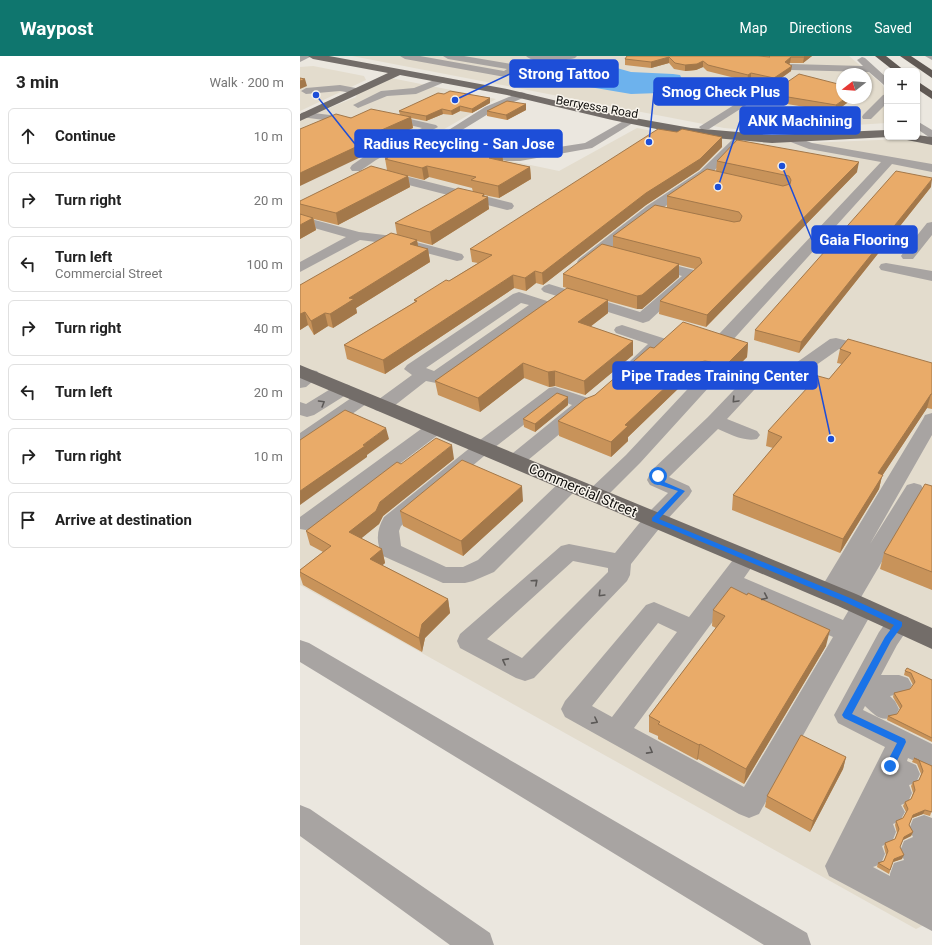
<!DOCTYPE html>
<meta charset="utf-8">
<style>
body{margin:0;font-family:Roboto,sans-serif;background:#f6f6f6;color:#222}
.controls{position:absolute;right:12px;top:12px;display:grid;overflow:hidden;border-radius:6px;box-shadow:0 1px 3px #0004}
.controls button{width:36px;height:36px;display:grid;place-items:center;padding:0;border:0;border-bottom:1px solid #e0e0e0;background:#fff;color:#222;font:20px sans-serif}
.compass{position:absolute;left:536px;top:12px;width:36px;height:36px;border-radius:50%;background:#fff;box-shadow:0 1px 3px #0004;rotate:253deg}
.stop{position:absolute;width:12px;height:12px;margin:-9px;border:3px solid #1a73e8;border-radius:50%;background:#fff}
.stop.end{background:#1a73e8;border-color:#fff;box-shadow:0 1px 4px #0008}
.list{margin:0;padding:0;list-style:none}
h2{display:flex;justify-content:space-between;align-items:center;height:52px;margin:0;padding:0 16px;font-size:17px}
h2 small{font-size:13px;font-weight:400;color:#767676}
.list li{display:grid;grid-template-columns:26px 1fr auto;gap:12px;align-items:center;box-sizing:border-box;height:56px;margin:0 8px 8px;padding:0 8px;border:1px solid #e0e0e0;border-radius:6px}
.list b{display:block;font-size:15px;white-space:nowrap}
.list p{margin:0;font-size:13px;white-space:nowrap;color:#767676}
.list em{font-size:13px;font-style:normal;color:#767676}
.icon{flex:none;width:22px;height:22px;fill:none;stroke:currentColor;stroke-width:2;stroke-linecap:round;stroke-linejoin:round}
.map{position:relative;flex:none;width:632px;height:889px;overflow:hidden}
header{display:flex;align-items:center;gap:24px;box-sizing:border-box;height:56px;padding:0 20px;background:#0f766e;color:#fff}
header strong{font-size:19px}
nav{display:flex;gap:22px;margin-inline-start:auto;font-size:14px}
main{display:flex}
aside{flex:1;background:#fff}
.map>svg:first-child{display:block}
</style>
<header>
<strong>Waypost</strong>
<nav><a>Map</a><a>Directions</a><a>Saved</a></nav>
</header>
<main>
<aside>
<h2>3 min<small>Walk · 200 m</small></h2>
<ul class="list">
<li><svg class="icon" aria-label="ahead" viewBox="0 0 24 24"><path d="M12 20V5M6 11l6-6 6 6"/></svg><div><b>Continue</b></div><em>10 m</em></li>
<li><svg class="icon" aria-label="right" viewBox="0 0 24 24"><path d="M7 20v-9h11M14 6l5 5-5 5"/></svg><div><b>Turn right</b></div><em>20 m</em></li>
<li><svg class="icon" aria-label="left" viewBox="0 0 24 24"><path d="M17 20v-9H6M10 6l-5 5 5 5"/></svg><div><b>Turn left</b><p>Commercial Street</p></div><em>100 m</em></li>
<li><svg class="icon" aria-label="right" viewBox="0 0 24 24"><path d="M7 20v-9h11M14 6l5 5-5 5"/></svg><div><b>Turn right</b></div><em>40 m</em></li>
<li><svg class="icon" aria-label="left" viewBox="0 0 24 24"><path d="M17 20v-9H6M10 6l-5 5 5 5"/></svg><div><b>Turn left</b></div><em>20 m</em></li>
<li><svg class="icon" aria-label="right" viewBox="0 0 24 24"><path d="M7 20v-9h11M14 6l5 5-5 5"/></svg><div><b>Turn right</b></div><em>10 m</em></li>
<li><svg class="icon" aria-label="arrive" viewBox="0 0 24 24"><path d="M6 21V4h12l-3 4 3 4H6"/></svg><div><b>Arrive at destination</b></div></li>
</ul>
</aside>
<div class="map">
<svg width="632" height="889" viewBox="0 0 632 889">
<rect width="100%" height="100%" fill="#ebe7df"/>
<!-- built -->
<path fill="#e3dccd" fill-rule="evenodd" d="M52 0H549L582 28 587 39V67L458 75 424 72ZM542 18H566V42H542Z
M13 10 64 20 66 24 0 55V11Z
M86 21 196 43 122 86 259 115 337 72 378 80 506 87 603 83 625 85 632 89V865L616 873 0 529V64L56 41 57 35Z"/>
<!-- water -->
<path fill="#6db2ed" d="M299 7 331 16 373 18 380 19 382 23 359 37 331 38 260 26 259 21 284 9Z"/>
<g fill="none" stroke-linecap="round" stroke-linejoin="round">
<!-- minor -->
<path fill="#a8a4a2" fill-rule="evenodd" d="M0 0H12L0 6Z
M100 0H120L204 15 207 13 148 3 143 0H164L217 9 222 12 205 21 105 3Z
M226 0H277L275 2C263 5 237 10 226 0Z
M625 0H632V4Z
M562 1 565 2 587 22V30L584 29 569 16 491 14 486 11 491 8 563 10 557 4Z
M142 21 145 22 147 24 145 26 116 38 87 40 58 52 53 49 81 35 114 32Z
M40 29 61 33 62 35 57 38 40 35 6 38 1 35 6 32Z
M461 32 466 35 465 37 409 73H401L399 71Z
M221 36 225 37 226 39 225 41 193 55 149 82 152 84 207 97H220L285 87 327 63H335L336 65 292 92 220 105H207L144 89 136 82 185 51Z
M587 38V47L571 63H563L562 61 563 59 583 39Z
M5 56 55 62 60 65 55 68 1 61V57Z
M84 57 136 69 138 71 76 104 60 115H52L50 112 52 109 68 98 122 72 80 62 79 60 80 58Z
M617 65 632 74V83L617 73Z
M492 80 512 87 632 108V116L592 108 431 286 425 287 419 286 417 282 419 278 581 106 509 93 488 85 486 83 488 81Z
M437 82 441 83 443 85 441 87 408 121 357 156 289 209H279L277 206 279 203 347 150 400 115 433 83Z
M81 114 212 147 214 150 212 153 207 154 77 121 75 118Z
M0 160 59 176 93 180 162 198 164 201 162 204 157 205 92 188 60 184 0 216V206L46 181 0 168Z
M632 166V179L613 203H603L601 200 603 197 627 167Z
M351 203 398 215 400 218 349 265 343 267 337 265 244 236 241 233 244 230 249 228 340 256 382 220 346 210 344 207 346 204Z
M586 207 632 215V225L581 214 579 211 581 208Z
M219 236 247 245 249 248 142 326 136 327 126 325 89 354 82 356 75 354 73 350 75 346 112 319 104 313 107 309 213 238ZM221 247 229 249 134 315 126 312Z
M322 269 366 283 368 287C361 298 346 312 333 309L330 305 348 288 316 277 314 274 316 271Z
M536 282 576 292 579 296 576 300 570 301 539 293 495 324 489 325 466 321 427 363 457 375 460 379 457 383C444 386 430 378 418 373L369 421 389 430 392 435 389 440 362 469 331 508 330 519 327 525 234 622 225 625 216 622 160 592 157 585 160 578 261 490 269 488 315 497 346 459 368 437 350 429 347 424 351 415 408 361 455 312 470 310 486 314 530 283ZM273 505 308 512V516L222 602 187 583Z
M11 314 17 315 20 319 6 331 0 332V319Z
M404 321 410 322 413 326 410 330 340 407 303 444 296 446 289 444 286 439 289 434 326 399 398 322Z
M43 328 49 329 52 333 49 337 14 359 7 361 0 359V346L6 348 37 329Z
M255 331 294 344 296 348 222 409 215 411 208 409 205 405 208 401 272 349 257 343 190 395 101 470 99 475 101 490 146 511H163L178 504 263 423 270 421 277 423 280 428 277 433 194 516 173 525 165 527H143L83 500C75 486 77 473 84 461L176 387 249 332Z
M63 337 69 338 72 342 69 346 7 390 0 392V377L57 338Z
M632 357V379L570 488 607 429 614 427 621 429 624 434 560 543 563 542 571 545 575 551 459 758 449 762 439 758 265 661 261 653 265 645 346 549 354 546 389 561 439 496 447 494 455 496 458 502 444 522 543 564 550 552 547 553 539 550 535 544 530 546 522 543 518 537 623 363 625 359ZM434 537 533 581 444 731 334 672ZM358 567 377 576 312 661 292 650Z
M135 366 142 368 145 372 142 376 14 472 6 474 0 473V461L128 368Z
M599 559 608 561 611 568 597 589 581 619H599L608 622 612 629 608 636 590 640 595 645 599 653 595 661C580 666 576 660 565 650L563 654 632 688V713L608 702 607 705 616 709 620 718 616 727 609 729 612 737 608 746 601 749 605 756 600 765 593 768 596 776 592 786 582 790 585 798 581 808 573 811 590 820V818L594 807 604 804 600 795 604 785 613 781 609 773 613 763 624 759 632 762V875L529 820 525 810 585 691 538 667 534 659 579 576 590 561Z
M0 584 9 587 507 877 511 889H464L0 606Z
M0 749 10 753 190 877 194 889H150L0 780Z"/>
<!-- major -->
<path fill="#736d69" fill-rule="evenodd" d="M8 0H29L207 33 312 58 391 72 472 79 587 74V81H589L472 87 391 80 312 64 207 39 100 19 0 65V58L88 17 13 3Z
M617 79 632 81V89L607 84 605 81H617Z
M0 309 556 538 632 572V593L538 550 0 322Z"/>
<!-- highway -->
<path fill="#605954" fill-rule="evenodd" d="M575 0H586L605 15H594Z
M600 0H611L632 14V22Z
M617 25 632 35V43L617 33Z"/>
</g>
<!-- wall -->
<path fill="#c8935a" d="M327 0 465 1V0H512L503 7H490L489 8 491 15 473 28 451 23 447 25 407 15 403 11 396 14 385 15 374 13 369 7 351 12 325 9V3Z
M542 29 535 56 469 45 470 38Z
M144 38 190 42V47L172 57 160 55 152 59 143 58 126 65 111 62 113 72 83 85 84 89 63 100 51 62 100 59 99 55Z
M226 48V54L207 64 187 60V55Z
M232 87V89L220 96 199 94H202L203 105 230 111 231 123 199 142 184 139 189 153 132 189 117 185 118 190 128 193 130 206 56 252 57 257 33 272 28 270 14 279 8 269 0 274V229L97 179 95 167 173 136 172 132 129 121 124 124 108 120 110 131 38 169 14 163 16 174 0 183V145L87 114 83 91 170 98 199 94V91Z
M422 91 399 114 346 149 243 229 236 227 226 235 214 232 85 318 47 303 44 289 115 246 114 244 149 225 178 207 172 206 170 193Z
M417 105 557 116 406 271 359 258 360 245 395 213 379 209V221L342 253H337L308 245V257L290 271 333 285V299L285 339 255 330 249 331 224 322 180 356 138 339 135 325 267 232 263 231V218L313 191V180L367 151V140L416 115Z
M631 131 499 297 454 284 455 274Z
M448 287 447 301 421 327 414 325 410 321 404 320H399L388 330 383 328 328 381V385L311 401 259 380 258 365 295 339 354 292Z
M540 293 632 307V353L627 352 582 420 579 433 540 497 432 454 433 439 473 392 466 390 468 375 529 323 542 308 537 307Z
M268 349 235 376 224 371 223 363Z
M154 403 83 460 79 468 61 482 82 493 85 507 82 509 148 543 150 557 125 582 122 596 3 529 0 520V514L23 496 10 489 6 475 101 408Z
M632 430V534L580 513 584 497Z
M223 445 163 500 103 470 100 455Z
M413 554 526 590 444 728 398 703 397 704 358 683V680L349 676V660L416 572 412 570Z
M605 615 632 624V686L587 664 588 660 597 658 600 653 593 641 594 637 610 633 613 629 609 621 604 619Z
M546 701 543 713 510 776 465 751 467 740Z
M614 702 632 710V754L630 760 623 758 612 762 609 769 613 776 611 780 603 784 600 791 602 803 593 806 589 818 577 811 578 807 584 805 586 799 584 791 585 787 595 783 597 777 595 769 596 765 603 762 606 756 603 750 605 746 611 743 613 737 611 730 613 726 619 724 621 718 617 708 612 706Z"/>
<!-- shaded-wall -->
<path fill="#a3784a" d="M505 0H512L503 7 504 1Z
M369 1V7L351 12V6Z
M491 1 490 7 485 12V6Z
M403 5V11L396 14 385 15V9Z
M492 10 491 15 473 28 474 22Z
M451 17V23L447 25 448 19Z
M5 23 7 30 0 33V25Z
M190 42V47L172 57V53Z
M546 42H554L535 56 536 49Z
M226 48V54L207 64 206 59Z
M160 50V55L152 59 151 55Z
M142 53 143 58 126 65V60Z
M111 61 113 72 83 85 84 89 63 100 0 130V117L77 76Z
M422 81V91L399 114 346 149 243 229 242 217 346 137Z
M232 87V89L220 96V93Z
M202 94 203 106 189 102Z
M559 106 557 116 406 271 407 259Z
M127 110 129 121 124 124 122 112Z
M230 111 231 123 199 142 198 130Z
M108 120 110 131 38 169 36 157Z
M632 123 631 131 499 297 501 286Z
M184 138 185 143 188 141 189 153 132 189 130 176Z
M13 162 16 174 0 183V169Z
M117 184 119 197 110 188Z
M128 193 130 206 56 252 57 257 33 272 30 258 49 242Z
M379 208V221L342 253H337V240Z
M235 215 236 227 226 235 225 222Z
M213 219 214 232 85 318 83 304Z
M308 244V257L278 280V266Z
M5 256 8 269 0 274V258Z
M25 257 28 270 14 279 11 265Z
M333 285V299L285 339 284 325Z
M448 287 447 301 421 327 422 313Z
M400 306 399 320 388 330 389 316Z
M223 307 224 322 180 356 178 342Z
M384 314 383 328 328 381V385L311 401V386L325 369Z
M255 315V330L249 331 248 316Z
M631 338 627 352 582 420 579 433 540 497 543 483 578 417Z
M268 341V349L235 376V368Z
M86 372 89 383 67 399V401L0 449V435L63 389Z
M152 389 154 403 83 460 79 468 52 490 49 476 80 446Z
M222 430 223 445 163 500 161 485Z
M82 493 85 507 74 517 70 503Z
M148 543 150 557 125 582 122 596 119 582 122 568Z
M530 574 526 590 444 728 446 713Z
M400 688 398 703 397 704 399 689Z
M546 701 543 713 510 776 513 765Z
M625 754 623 758 612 762 613 759Z
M613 776 611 780 603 784 604 781Z
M604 799 602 803 593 806 594 803Z"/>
<!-- building -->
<path fill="#e9ab69" stroke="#a3784a" d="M327 0H458L470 1 469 0H505L504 1H491L485 6 492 10 474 22 451 17 448 19 408 9 403 5 397 8 385 9 375 7 369 1 351 6 325 3Z
M499 18 542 29V42H546L536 49 470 38Z
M0 22 5 23 0 25Z
M150 35 190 42 172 53 160 50 151 55 142 53 126 60 99 55 138 37 144 38Z
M207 45 226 48 206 59 187 55Z
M71 53 111 61 77 76 82 78 60 89 0 117V73L36 58 51 62Z
M358 73 377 76 382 73 422 81 400 103 346 137 242 217 235 215 225 222 213 219 83 304 44 289 117 245 114 244 146 224 149 225 192 199 170 193Z
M100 82 170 98 184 90 202 94 189 102 230 111 198 130 171 124 176 121 127 110 122 112 85 103 88 102 83 91Z
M437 84 559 106 407 259 360 245 402 207 400 202 313 180 355 149 434 166 440 165 442 160 439 156 367 140 407 113 483 130 490 128 491 124 489 120 417 105Z
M71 110 108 120 36 157 0 148V145Z
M596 115 632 122V123L501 286 455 274Z
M158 132 184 138 182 140 188 141 130 176 95 167Z
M0 158 13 162 0 169Z
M91 177 117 184 110 188 128 193 49 242 54 243 30 258 25 257 11 265 5 256 0 258V229Z
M302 188 379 208 342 239 337 240 263 218Z
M267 232 308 244 278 266 333 285 284 325 255 315 248 316 223 307 178 342 135 325Z
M383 266 448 287 422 313 415 311 411 306 405 305 400 306 389 316 384 314 325 369 328 370 311 386 258 365 285 343 295 339 350 291 354 292Z
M548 283 632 307V338H631L578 417 583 419 543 483 433 439 482 381 468 375 518 320 529 323 551 297 540 293Z
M257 337 268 341 235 368 223 363Z
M45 354 86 372 63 389 65 390 0 435V384Z
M136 382 152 389 80 446 76 455 49 476 82 493 70 503 148 543 122 568 119 582 0 516V514L31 490 6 475 97 406 101 408Z
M162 404 222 430 161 485 100 455Z
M625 428 632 430V516L584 497Z
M431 531 447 539 448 537 530 574 446 713 400 688 399 689 358 668 360 666 349 660 425 560 413 554Z
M607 612 632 624V682L588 660 597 658 602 650 594 637 610 633 615 626 611 617 605 615Z
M501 679 546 701 513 765 467 740Z
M614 702 632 710V756L625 754 613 759 609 769 613 776 604 781 600 791 604 799 594 803 590 814 578 807 584 805 588 795 585 787 595 783 599 773 596 765 603 762 608 753 605 746 611 743 615 734 613 726 619 724 623 715 619 704Z"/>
<!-- one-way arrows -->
<defs><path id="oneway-chevron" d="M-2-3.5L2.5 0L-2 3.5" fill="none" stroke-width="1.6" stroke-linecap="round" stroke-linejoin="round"/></defs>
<g stroke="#5c5957">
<use href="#oneway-chevron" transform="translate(435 344) rotate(133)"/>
<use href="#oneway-chevron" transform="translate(22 347) rotate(-31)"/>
<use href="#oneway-chevron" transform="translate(235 526) rotate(-42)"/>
<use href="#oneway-chevron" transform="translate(301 538) rotate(135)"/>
<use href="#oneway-chevron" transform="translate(465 541) rotate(24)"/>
<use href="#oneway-chevron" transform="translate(205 605) rotate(-152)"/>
<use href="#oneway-chevron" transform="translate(295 665) rotate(28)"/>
<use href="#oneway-chevron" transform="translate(350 695) rotate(29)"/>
</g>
<!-- route -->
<path fill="#1a73e8" d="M355 419H360L362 425 385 435 359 463 550 542 602 566V570L591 585 552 658 605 683 606 686 593 713H587L585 710 597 687 544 662 542 659 585 581 594 569 545 546 352 465V462L378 435 357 428 353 424Z"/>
<g text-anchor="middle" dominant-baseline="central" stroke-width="3" stroke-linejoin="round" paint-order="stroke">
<!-- far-street labels -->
<g font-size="12" fill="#0f0e0c" stroke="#f8f4ec">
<text transform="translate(297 51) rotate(10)">Berryessa Road</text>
</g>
<!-- street labels -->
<g font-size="14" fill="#0f0e0c" stroke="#f8f4ec">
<text transform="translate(283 434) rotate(23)">Commercial Street</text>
</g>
</g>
<!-- callouts -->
<path fill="none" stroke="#1d4ed8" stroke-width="1.5" d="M155 44L210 18M349 86L354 36M418 131L440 65M16 39L55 88M482 110L512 184M531 383L517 319"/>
<g fill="#1d4ed8" stroke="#f8f4ec" stroke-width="1.5">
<circle cx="155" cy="44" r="4"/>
<circle cx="349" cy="86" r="4"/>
<circle cx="418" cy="131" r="4"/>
<circle cx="16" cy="39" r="4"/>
<circle cx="482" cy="110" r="4"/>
<circle cx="531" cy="383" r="4"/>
</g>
<g fill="#1d4ed8" stroke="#1d4ed8" stroke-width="1.5">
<rect x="210" y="4" width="108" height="27" rx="4"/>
<rect x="354" y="22" width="134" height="27" rx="4"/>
<rect x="440" y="51" width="120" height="27" rx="4"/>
<rect x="55" y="74" width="207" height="27" rx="4"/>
<rect x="512" y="170" width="105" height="27" rx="4"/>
<rect x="313" y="306" width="204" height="27" rx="4"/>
</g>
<g font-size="15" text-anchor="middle" font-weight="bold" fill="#fff">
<text x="264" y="23">Strong Tattoo</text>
<text x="421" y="41">Smog Check Plus</text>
<text x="500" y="70">ANK Machining</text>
<text x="159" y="93">Radius Recycling - San Jose</text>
<text x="564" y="189">Gaia Flooring</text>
<text x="415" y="325">Pipe Trades Training Center</text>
</g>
</svg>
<div class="controls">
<button>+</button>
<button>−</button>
</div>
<svg class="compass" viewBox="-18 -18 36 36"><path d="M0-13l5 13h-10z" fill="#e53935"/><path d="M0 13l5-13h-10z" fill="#767676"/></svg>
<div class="stop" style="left:358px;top:420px"></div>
<div class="stop end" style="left:590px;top:710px"></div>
</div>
</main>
